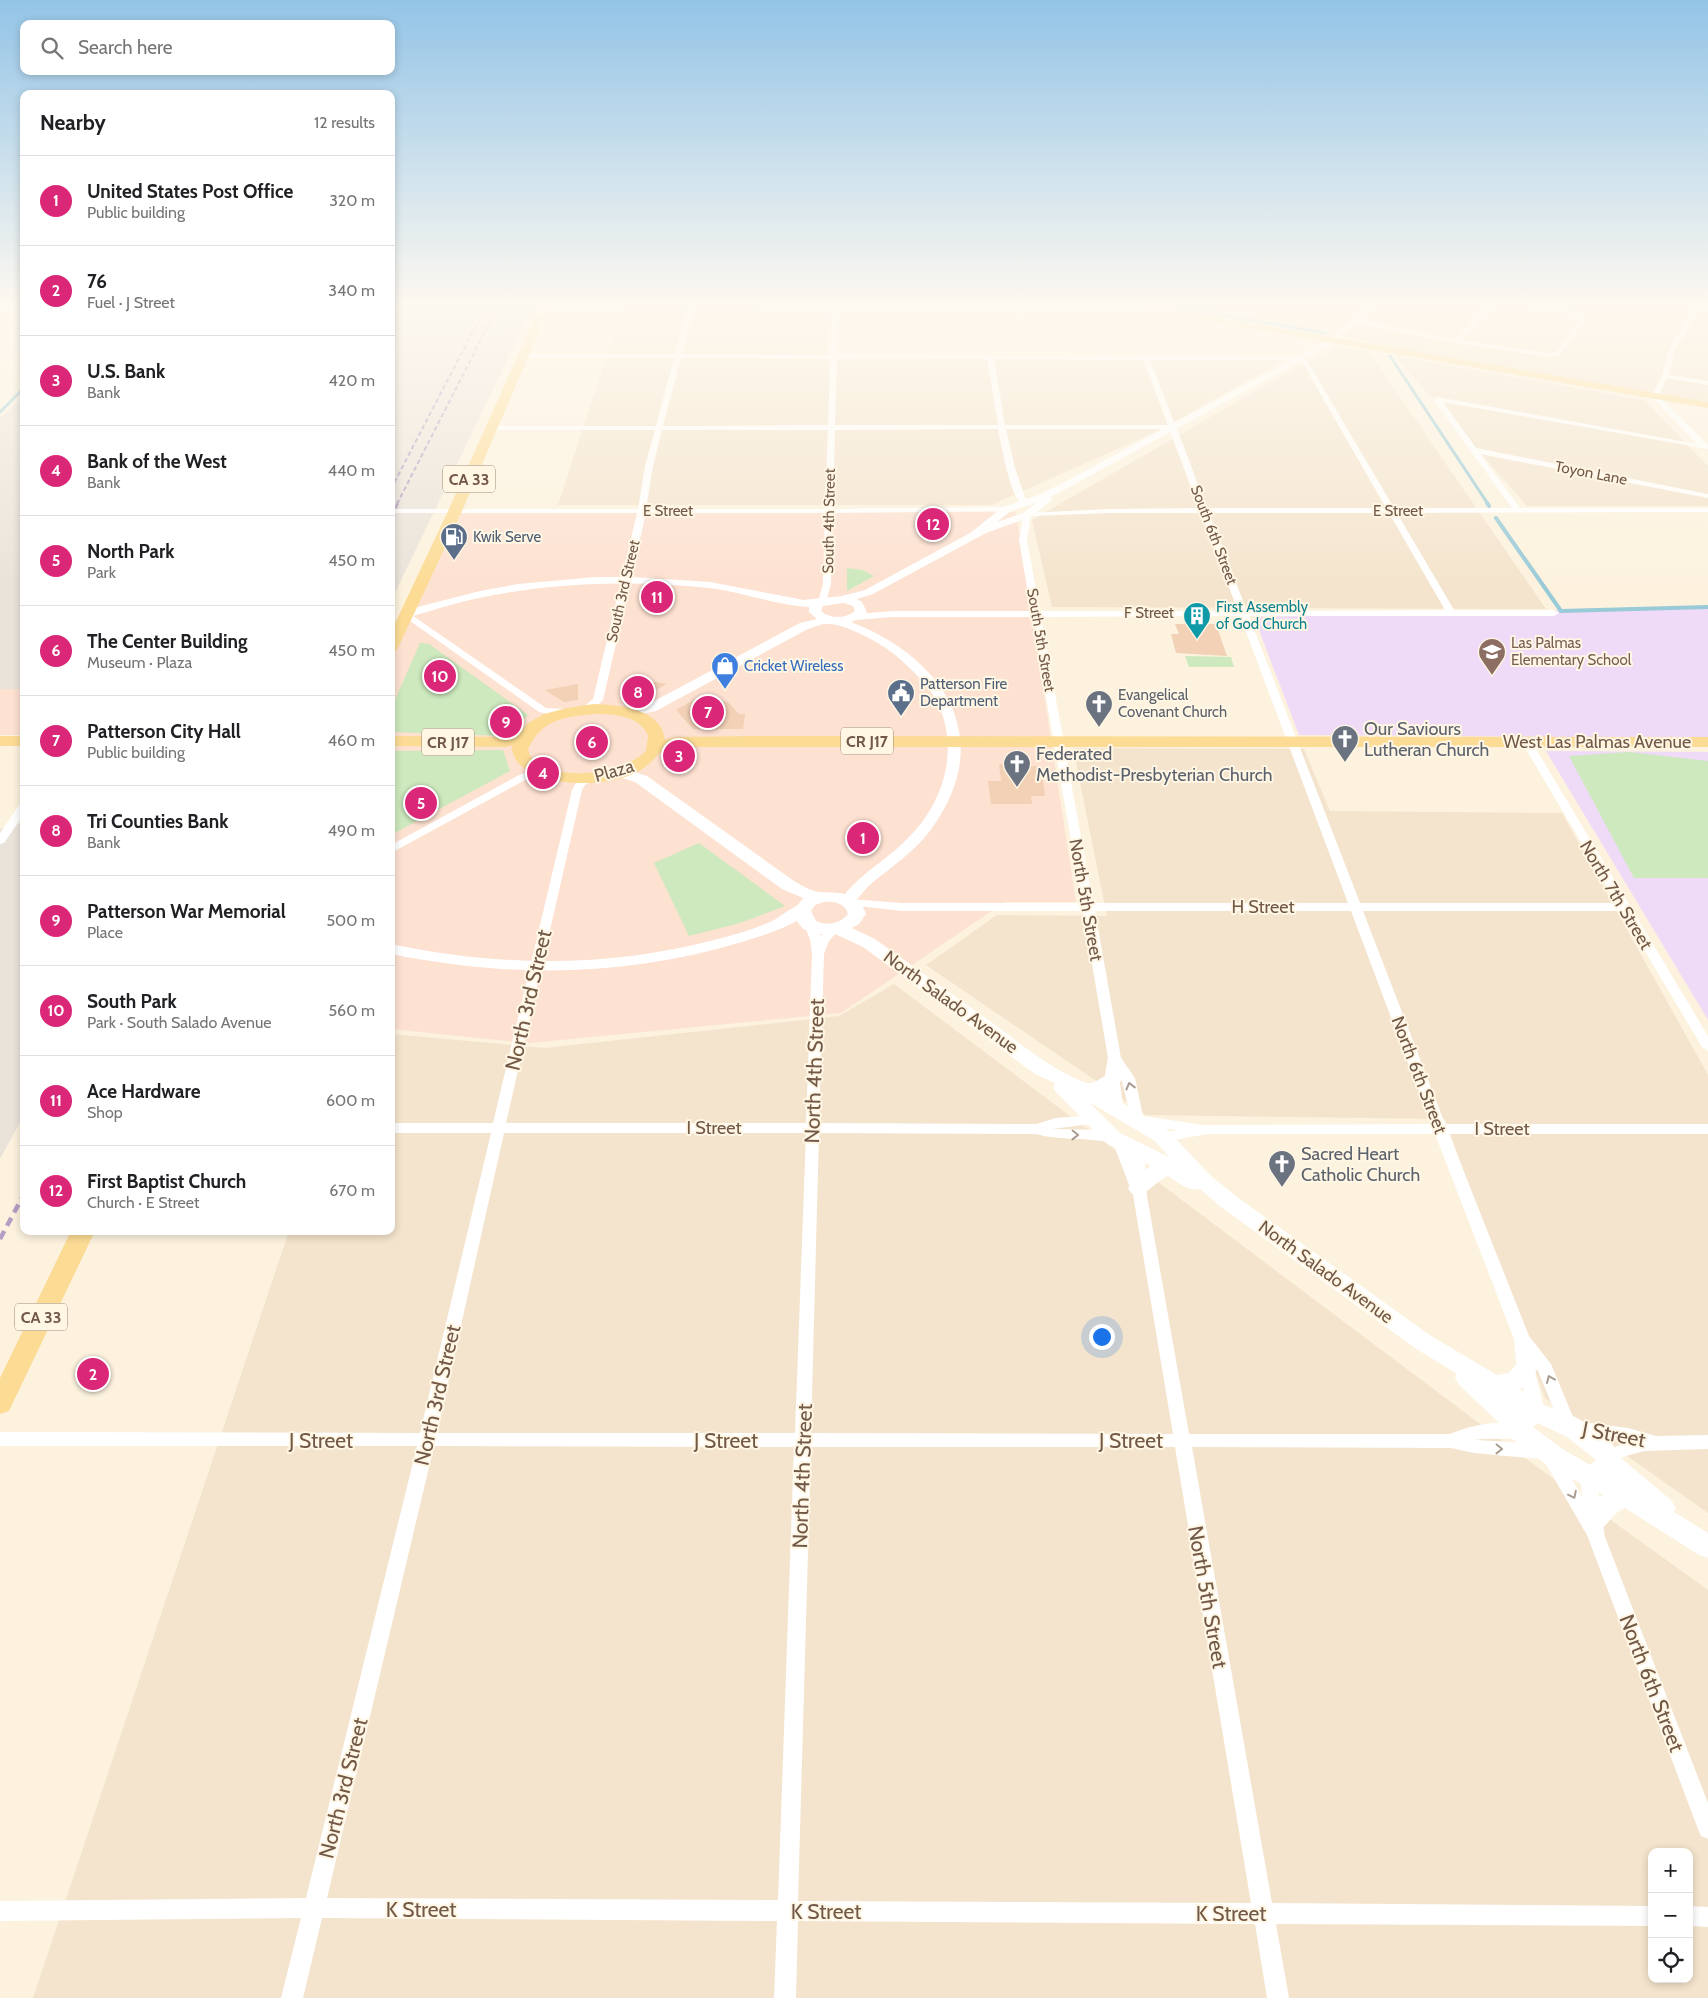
<!DOCTYPE html>
<meta charset="utf-8">
<style>
body{margin:0;font-family:Cabin,sans-serif;background:#f2f2f2;color:#202124}
.controls{position:absolute;right:15px;bottom:15px;display:grid;overflow:hidden;border-radius:10px;box-shadow:0 2px 8px #0003}
.controls button{width:45px;height:45px;display:grid;place-items:center;padding:0;border:0;border-bottom:1px solid #e0e0e0;background:#fff;color:#202124;font:25px sans-serif}
.you{position:absolute;left:1101px;top:1336px;width:18px;height:18px;margin:-12px;border:4px solid #fff;border-radius:50%;background:#1a73e8;box-shadow:0 0 0 8px #1a73e833}
.badge{display:grid;place-items:center;width:32px;height:32px;border-radius:50%;background:#db2777;color:#fff;font-size:16px;font-weight:700}
.pin{position:absolute;translate:-50% -50%;border:2px solid #fff;box-shadow:0 1px 5px #0006}
.list{margin:0;padding:0;list-style:none}
h2{display:flex;justify-content:space-between;align-items:center;height:65px;margin:0;padding:0 20px;font-size:21px}
h2 small{font-size:16px;font-weight:400;color:#757577}
.list li{display:grid;grid-template-columns:32px 1fr auto;gap:15px;align-items:center;box-sizing:border-box;height:90px;padding:0 20px;border-top:1px solid #e0e0e0}
.list b{display:block;font-size:19px;white-space:nowrap}
.list p{margin:0;font-size:16px;white-space:nowrap;color:#757577}
.list em{font-size:16px;font-style:normal;color:#757577}
.icon{flex:none;width:28px;height:28px;fill:none;stroke:currentColor;stroke-width:2;stroke-linecap:round;stroke-linejoin:round}
.map{position:relative;flex:none;width:1708px;height:1998px;overflow:hidden}
.search{position:absolute;background:#fff;box-shadow:0 2px 8px #0003;left:20px;top:20px;width:375px;height:55px;display:flex;align-items:center;gap:12px;box-sizing:border-box;padding:0 18px;border-radius:10px;color:#757577;font-size:19px}
.panel{position:absolute;background:#fff;box-shadow:0 2px 8px #0003;left:20px;top:90px;width:375px;height:1145px;border-radius:10px}
.map>svg:first-child{display:block}
</style>
<div class="map">
<svg width="1708" height="1998" viewBox="0 0 1708 1998">
<rect width="100%" height="100%" fill="#fcf2de"/>
<!-- residential -->
<path fill="#f4e4cd" fill-rule="evenodd" d="M622 308H760L759 322 829 323 827 360 1286 359 1160 430 991 505H558Z
M1180 308H1708V405L1376 348 1372 343 1364 340Z
M1340 346 1369 352 1546 609 1052 607 1032 520 1290 371Z
M1395 356 1644 400 1708 466V506H1527Z
M1073 748 1304 749 1330 811 1562 813 1708 1075V1513L1545 1398 1445 1119 1146 1115 926 965 997 915 1107 916Z
M894 984 1540 1469 1708 1590V1998H33L289 1231H391V1034L545 1048 839 1016ZM1652 1852H1689V1979H1652Z"/>
<!-- commercial -->
<path fill="#fde1d1" d="M1016 512 1076 902H1005L841 1013 528 1043 391 1029V645L461 513Z
M0 689H24V735H0Z"/>
<!-- industrial -->
<path fill="#eae3da" d="M391 308H532L391 601Z
M24 396V689H0V418Z
M24 822V1115L0 1159V829Z"/>
<!-- education -->
<path fill="#efdbf8" d="M1708 607V738L1299 735 1254 617Z
M1546 751 1708 752V1020Z"/>
<!-- green -->
<path fill="#cde9bd" d="M847 568 863 570 874 576 847 591Z
M420 643 429 644 528 715 505 736 391 732V709Z
M1185 656 1231 657 1234 667H1189Z
M503 750 510 771 391 835V751Z
M1629 752 1708 761V878H1634L1569 756Z
M699 843 785 906 740 923 689 936 654 863Z"/>
<g fill="none" stroke-linecap="round" stroke-linejoin="round">
<!-- stream-far1 -->
<path stroke="#99cad7" stroke-width="3" d="M1180 308 1325 333
M1390 356 1488 504
M0 412 24 388"/>
<!-- stream -->
<path stroke="#99cad7" stroke-width="4" d="M1487 503 1489 506
M1496 518 1561 611 1708 607"/>
</g>
<!-- building -->
<path fill="#f2d1b6" d="M1175 624H1216L1227 656 1176 653 1171 634H1179Z
M627 677 667 684 633 702 622 700Z
M578 684V700L564 702 545 690Z
M704 694 729 703 739 714H745L743 729H693L676 710Z
M585 734H602L598 751 581 750Z
M1012 763 1023 764V766H1041L1045 796H1031L1032 804H991L988 781H1001L999 764Z"/>
<g fill="none" stroke-linecap="round" stroke-linejoin="round">
<!-- minor -->
<path fill="#fff" fill-rule="evenodd" d="M688 308H694L682 354 830 355 832 308H838L837 355 1305 357 1394 508H1512L1433 399 1437 397 1697 444 1651 396 1662 376 1669 349 1695 308H1701L1675 349 1669 375 1708 381V385L1667 378 1659 396 1708 445V449L1443 402 1476 448 1708 494V498L1480 454 1520 508H1708V512L1397 513 1454 610H1554L1559 613 1554 616H1249L1360 903H1617L1521 741 1526 738 1530 739 1708 1036V1051L1702 1047 1621 911H1363L1445 1124H1708V1134H1449L1529 1336 1551 1364 1576 1424 1574 1429 1568 1431 1562 1429 1538 1371 1533 1364 1545 1412 1543 1417 1537 1419 1531 1417 1529 1412 1516 1361 1514 1339 1435 1134H1207L1164 1142 1159 1140 1157 1137 1159 1134 1177 1130 1143 1126 1132 1121 1121 1078 1119 1074 1123 1107 1121 1110H1111L1109 1107 1105 1074 1108 1058 1083 911H902L850 905 844 902 850 899 902 903H1082L1032 617H893L856 620 851 617 856 614 893 611H1031L1019 540 1024 513 1110 509 1199 508 1169 429H1006L1015 468 1027 503 1023 505C1011 500 1001 444 998 429L835 430 833 509 1007 507 1011 509 1007 511 833 513 831 584 826 602 822 605 818 602 823 584 825 513H646L603 700 596 707 585 713 580 710 593 699 637 513H391V509H638L645 466 655 430H491L487 428 491 426H656L674 358H523L520 356 523 354H675ZM681 358 830 359 828 425 663 426ZM837 359H987L998 425H835ZM994 359 1143 360 1168 425H1005ZM1150 360H1301L1386 508H1207L1177 429 1178 427 1175 425ZM662 430H828L825 509H646L653 466ZM1110 513H1201L1238 611H1040L1027 540 1031 516ZM1209 513H1389L1445 610 1247 611ZM1240 616 1348 903H1093L1041 617ZM1095 911H1351L1431 1124 1204 1125 1143 1116 1135 1078 1121 1058Z
M1366 308H1372L1359 320 1455 339 1485 308H1491L1462 340 1548 353 1556 352 1580 320 1572 316 1532 310 1529 308C1542 308 1579 308 1586 320L1560 355 1548 357 1444 341 1356 323 1335 341H1331V339Z
M406 611 546 708 566 709 571 712C563 718 549 714 539 712L403 616 401 614Z
M533 770H545L550 773 549 775 534 776 527 779 391 853V845L519 775Z
M589 776 594 779 585 785 582 790 506 1123H806L812 954 810 939 804 925 810 921 814 922 821 936 830 926H838L840 929 829 941 824 954 819 1123 1036 1124 1056 1118 1094 1115 1099 1117 1101 1120 1099 1123 1052 1129 1100 1130 1124 1138 1130 1153 1132 1148H1142L1144 1151 1147 1196 1189 1434H1450C1472 1425 1502 1418 1526 1426L1528 1431 1526 1436C1512 1441 1491 1437 1475 1440L1530 1443 1547 1447 1549 1452 1547 1456 1553 1454 1559 1456 1582 1497 1580 1476 1582 1471 1588 1469 1594 1471 1596 1476 1605 1537 1708 1803V1839L1701 1836 1698 1829 1587 1535 1547 1466 1545 1461 1547 1457 1541 1459 1474 1453 1451 1448 1192 1447 1272 1903 1652 1906V1926L1276 1924 1289 1998H1267L1255 1924 798 1921 796 1998H774L777 1921 322 1918 303 1998H281L301 1918 0 1921V1901L306 1898 417 1446H0V1432L420 1433 491 1133H391V1123H493L572 790 577 781ZM504 1133H806L795 1433H437ZM819 1133 1036 1134C1061 1141 1087 1137 1113 1143L1133 1195 1173 1434 811 1433ZM434 1446 794 1447 778 1900 327 1898ZM811 1447H1175L1251 1903 798 1901Z
M24 803V814L4 843 0 844V833L20 804Z
M1583 1422 1628 1428 1656 1436 1708 1435V1449L1644 1451 1626 1456 1609 1464 1603 1462 1601 1457 1603 1452 1627 1442 1577 1434 1575 1429 1577 1424Z
M1689 1906 1708 1907V1927L1689 1926Z"/>
<!-- tertiary -->
<path fill="#fff" fill-rule="evenodd" d="M1333 337 1337 340 1336 342 1051 497 1052 499 1051 501 1031 517 986 533 873 594 857 599 862 602 867 612 861 618 851 622C944 658 997 738 932 828 916 851 892 866 871 884 861 892 856 907 843 904L840 901C857 875 886 861 907 839 944 804 961 747 936 700 927 684 914 672 901 660 888 647 849 625 830 624 823 623 815 627 808 629L656 711 627 717 622 716 621 713 622 710 647 705 800 623 817 619 809 612V607C775 605 743 592 709 588 633 580 554 582 479 598 454 603 431 611 406 618L400 614 402 611 480 591 518 584 595 577H633L710 582 804 600 842 596 865 590 970 533 1003 507 1038 495 1059 485ZM1036 503 1023 513 997 522 1011 511ZM843 603 853 606 855 611C844 619 831 619 821 611L823 606Z
M802 904 807 906 810 909C798 926 761 936 742 942 625 977 510 978 391 954V944C500 967 610 968 718 939 737 934 755 929 772 921 782 916 791 907 802 904Z"/>
<!-- secondary -->
<path fill="#fff" fill-rule="evenodd" d="M622 768 647 776 794 881C801 885 812 892 820 892 839 893 859 891 866 914L859 924 852 928 875 939C915 968 954 996 994 1024 1022 1045 1051 1069 1084 1082 1098 1087 1103 1070 1119 1074L1122 1079 1119 1084 1106 1093 1171 1132 1175 1138 1211 1176 1237 1197 1431 1336 1497 1375 1508 1373C1519 1364 1517 1356 1534 1361L1538 1368 1528 1384 1520 1389C1526 1394 1533 1399 1539 1403 1547 1407 1557 1409 1565 1412 1584 1421 1613 1437 1621 1458L1672 1501 1676 1509 1674 1512 1708 1533V1558L1699 1555 1625 1508C1606 1516 1606 1538 1584 1530L1580 1522C1586 1511 1591 1501 1603 1495L1552 1469 1511 1438 1508 1431 1459 1385 1455 1378 1457 1374 1415 1348 1221 1207 1200 1189C1189 1192 1177 1182 1168 1176 1153 1182 1148 1198 1131 1193L1128 1188 1138 1174 1151 1166 1106 1143 1056 1092 1053 1087 1055 1083 1035 1074 863 947 835 934H817L803 929 795 919 793 911 803 898 782 889 635 782 616 776 614 773 616 770ZM824 902C834 901 845 903 848 914 840 924 827 926 816 921L811 911 815 905ZM1089 1102 1155 1141 1169 1157 1120 1133ZM1538 1423 1567 1437 1596 1460 1590 1465 1561 1448 1533 1427Z"/>
<!-- primary -->
<path fill="#fcdc95" fill-rule="evenodd" d="M539 308H549L462 511 398 648 396 651 391 652V632L448 511Z
M1142 308H1163L1708 402V408L1147 311Z
M594 704C619 705 661 708 665 740L676 737 755 736 1708 737V747H676C672 748 665 749 662 751 653 759 650 765 639 771 609 788 547 788 520 765 515 761 514 754 511 749L513 745 506 747 391 746V736L505 737 519 733 528 723 544 714 567 708ZM594 714C613 714 640 715 648 736L646 751C624 774 556 783 533 759 530 757 529 752 528 749 542 719 564 717 594 714Z
M0 736H24V746H0Z
M71 1231H95L9 1411 0 1414V1378Z"/>
<!-- rail-far2 -->
<path stroke="#b59ec4" stroke-width="2" stroke-dasharray="4.5 3" stroke-linecap="butt" d="M391 489 485 308
M397 504 497 308"/>
<!-- rail-far1 -->
<path stroke="#b59ec4" stroke-width="2.5" stroke-dasharray="5.5 4" stroke-linecap="butt" d="M391 517 398 503"/>
<!-- rail -->
<path stroke="#b59ec4" stroke-width="4.5" stroke-dasharray="9 6" stroke-linecap="butt" d="M0 1239 24 1194"/>
</g>
<!-- one-way arrows -->
<defs><path id="oneway-chevron" d="M-2-3.5L2.5 0L-2 3.5" fill="none" stroke-width="1.6" stroke-linecap="round" stroke-linejoin="round" transform="scale(1.25)"/></defs>
<g stroke="#aa9b90">
<use href="#oneway-chevron" transform="translate(1130 1086) rotate(-104)"/>
<use href="#oneway-chevron" transform="translate(1075 1135) rotate(1)"/>
<use href="#oneway-chevron" transform="translate(1550 1379) rotate(-113)"/>
<use href="#oneway-chevron" transform="translate(1499 1449) rotate(1)"/>
<use href="#oneway-chevron" transform="translate(1573 1495) rotate(64)"/>
</g>
<!-- sky -->
<linearGradient id="sky" x2="0" y2="1"><stop stop-color="#93c4e7"/><stop offset="0.52" stop-color="#fef9f0"/><stop offset="1" stop-color="#fef9f0" stop-opacity="0"/></linearGradient>
<rect width="1708" height="587" fill="url(#sky)"/>
<!-- icons -->
<defs>
<symbol id="fuel-pin" viewBox="-11 -11 22 30"><path d="M0 17L-7.5 6A9.5 9.5 0 1 1 7.5 6Z" fill="#5c6f8a" stroke="#fff6e4"/><path d="M-5.5-6h7V0h2V4h1.3V-2.5L3-4.5l.8-.8L6-3V5H2.5V1h-1V6h-7ZM-4.2-4.7v3.2H.2V-4.7Z" fill="#fff"/></symbol>
<symbol id="building-pin" viewBox="-11 -11 22 30"><path d="M0 17L-7.5 6A9.5 9.5 0 1 1 7.5 6Z" fill="#0f9aa8" stroke="#fff6e4"/><path d="M-4-6H4V6H1V3H-1V6H-4ZM-2.5-4.3h1.7v1.8h-1.7ZM.8-4.3h1.7v1.8H.8ZM-2.5-1h1.7V.8h-1.7ZM.8-1h1.7V.8H.8Z" fill="#fff"/></symbol>
<symbol id="school-pin" viewBox="-11 -11 22 30"><path d="M0 17L-7.5 6A9.5 9.5 0 1 1 7.5 6Z" fill="#8d6e63" stroke="#fff6e4"/><path d="M0-5L7-2L0 1L-7-2ZM-4 1L0 2.5L4 1V4Q0 6-4 4Z" fill="#fff"/></symbol>
<symbol id="shop-pin" viewBox="-11 -11 22 30"><path d="M0 17L-7.5 6A9.5 9.5 0 1 1 7.5 6Z" fill="#3f7fe0" stroke="#fff6e4"/><path d="M-5-2.5h2.3a2.7 3.5 0 0 1 5.4 0H5L5.5 6h-11ZM-1.5-2.5h3a1.5 2.3 0 0 0-3 0Z" fill="#fff"/></symbol>
<symbol id="civic-pin" viewBox="-11 -11 22 30"><path d="M0 17L-7.5 6A9.5 9.5 0 1 1 7.5 6Z" fill="#5c6f8a" stroke="#fff6e4"/><path d="M-.6-6.5H3V-4.5H.6V-3L4-1V1h2V6H-6V1h2V-1L-.6-3ZM-1.2 2.5V6h2.4V2.5Z" fill="#fff"/></symbol>
<symbol id="church-pin" viewBox="-11 -11 22 30"><path d="M0 17L-7.5 6A9.5 9.5 0 1 1 7.5 6Z" fill="#6b7280" stroke="#fff6e4"/><path d="M-1.2-6h2.4v3.5h3.3v2.4h-3.3V6h-2.4V-.1h-3.3v-2.4h3.3Z" fill="#fff"/></symbol>
</defs>
<g fill-rule="evenodd">
<use href="#fuel-pin" x="438" y="521" width="32" height="43"/>
<use href="#building-pin" x="1181" y="600" width="32" height="43"/>
<use href="#school-pin" x="1476" y="636" width="32" height="43"/>
<use href="#shop-pin" x="709" y="650" width="32" height="43"/>
<use href="#civic-pin" x="885" y="677" width="32" height="43"/>
<use href="#church-pin" x="1083" y="688" width="32" height="43"/>
<use href="#church-pin" x="1329" y="723" width="32" height="43"/>
<use href="#church-pin" x="1001" y="748" width="32" height="43"/>
<use href="#church-pin" x="1266" y="1148" width="32" height="43"/>
</g>
<g text-anchor="middle" dominant-baseline="central" stroke-width="4" stroke-linejoin="round" paint-order="stroke">
<!-- far-street labels -->
<g font-size="15" fill="#725846" stroke="#fff6e4">
<text transform="translate(1591 473) rotate(11)">Toyon Lane</text>
<text x="668" y="511">E Street</text>
<text x="1398" y="511">E Street</text>
<text transform="translate(829 521) rotate(-89)">South 4th Street</text>
<text transform="translate(1214 535) rotate(69)">South 6th Street</text>
<text transform="translate(623 591) rotate(-77)">South 3rd Street</text>
<text x="1149" y="613">F Street</text>
<text transform="translate(1041 640) rotate(80)">South 5th Street</text>
</g>
<!-- far-service labels -->
<g font-size="15" fill="#4e5e75" stroke="#fff6e4" text-anchor="start">
<text x="473" y="537">Kwik Serve</text>
<text x="920" y="684">Patterson Fire<tspan x="920" dy="17">Department</tspan></text>
</g>
<!-- far-culture labels -->
<g font-size="15" fill="#0d838f" stroke="#fff6e4" text-anchor="start">
<text x="1216" y="607">First Assembly<tspan x="1216" dy="17">of God Church</tspan></text>
</g>
<!-- far-education labels -->
<g font-size="15" fill="#785e54" stroke="#fff6e4" text-anchor="start">
<text x="1511" y="643">Las Palmas<tspan x="1511" dy="17">Elementary School</tspan></text>
</g>
<!-- far-shop labels -->
<g font-size="15" fill="#366cbe" stroke="#fff6e4" text-anchor="start">
<text x="744" y="666">Cricket Wireless</text>
</g>
<!-- far-worship labels -->
<g font-size="15" fill="#5b616d" stroke="#fff6e4" text-anchor="start">
<text x="1118" y="695">Evangelical<tspan x="1118" dy="17">Covenant Church</tspan></text>
</g>
<!-- shield labels -->
<g fill="#fff6e4" stroke="#9c8775" stroke-width="1">
<rect x="443" y="465.5" width="52" height="27" rx="4"/>
<rect x="841" y="727.5" width="52" height="27" rx="4"/>
<rect x="422" y="728.5" width="52" height="27" rx="4"/>
<rect x="15" y="1303.5" width="52" height="27" rx="4"/>
</g>
<g font-size="16" font-weight="bold" fill="#725846">
<text x="469" y="479">CA 33</text>
<text x="867" y="741">CR J17</text>
<text x="448" y="742">CR J17</text>
<text x="41" y="1317">CA 33</text>
</g>
<!-- worship labels -->
<g font-size="18" fill="#5b616d" stroke="#fff6e4" text-anchor="start">
<text x="1364" y="729">Our Saviours<tspan x="1364" dy="21">Lutheran Church</tspan></text>
<text x="1036" y="754">Federated<tspan x="1036" dy="21">Methodist-Presbyterian Church</tspan></text>
<text x="1301" y="1154">Sacred Heart<tspan x="1301" dy="21">Catholic Church</tspan></text>
</g>
<!-- street labels -->
<g font-size="18" fill="#725846" stroke="#fff6e4">
<text x="1597" y="742">West Las Palmas Avenue</text>
<text transform="translate(614 771) rotate(-16)">Plaza</text>
<text transform="translate(1616 895) rotate(59)">North 7th Street</text>
<text transform="translate(1086 900) rotate(80)">North 5th Street</text>
<text x="1263" y="907">H Street</text>
<text transform="translate(951 1002) rotate(36)">North Salado Avenue</text>
<text transform="translate(1419 1075) rotate(69)">North 6th Street</text>
<text x="714" y="1128">I Street</text>
<text x="1502" y="1129">I Street</text>
<text transform="translate(1326 1272) rotate(36)">North Salado Avenue</text>
</g>
<!-- near-street labels -->
<g font-size="21" fill="#725846" stroke="#fff6e4">
<text transform="translate(528 1000) rotate(-77)">North 3rd Street</text>
<text transform="translate(814 1071) rotate(-88)">North 4th Street</text>
<text transform="translate(437 1395) rotate(-77)">North 3rd Street</text>
<text transform="translate(1614 1434) rotate(11)">J Street</text>
<text x="321" y="1440">J Street</text>
<text x="726" y="1440">J Street</text>
<text x="1131" y="1440">J Street</text>
<text transform="translate(802 1476) rotate(-88)">North 4th Street</text>
<text transform="translate(1208 1597) rotate(80)">North 5th Street</text>
<text transform="translate(1652 1683) rotate(69)">North 6th Street</text>
<text transform="translate(343 1788) rotate(-76)">North 3rd Street</text>
<text x="421" y="1909">K Street</text>
<text x="826" y="1911">K Street</text>
<text x="1231" y="1913">K Street</text>
</g>
</g>
</svg>
<div class="controls">
<button>+</button>
<button>−</button>
<button><svg class="icon" aria-label="locate" viewBox="0 0 24 24"><circle cx="12" cy="12" r="6"/><path d="M12 2v4M12 18v4M2 12h4M18 12h4"/></svg></button>
</div>
<div class="you"></div>
<div class="pin badge" style="left:863px;top:838px">1</div>
<div class="pin badge" style="left:93px;top:1374px">2</div>
<div class="pin badge" style="left:679px;top:756px">3</div>
<div class="pin badge" style="left:543px;top:773px">4</div>
<div class="pin badge" style="left:421px;top:803px">5</div>
<div class="pin badge" style="left:592px;top:742px">6</div>
<div class="pin badge" style="left:708px;top:712px">7</div>
<div class="pin badge" style="left:638px;top:692px">8</div>
<div class="pin badge" style="left:506px;top:722px">9</div>
<div class="pin badge" style="left:440px;top:676px">10</div>
<div class="pin badge" style="left:657px;top:597px">11</div>
<div class="pin badge" style="left:933px;top:524px">12</div>
<div class="search"><svg class="icon" aria-label="search" viewBox="0 0 24 24"><circle cx="10" cy="10" r="6"/><path d="M15 15l6 6"/></svg>Search here</div>
<section class="panel">
<h2>Nearby<small>12 results</small></h2>
<ul class="list">
<li><span class="badge">1</span><div><b>United States Post Office</b><p>Public building</p></div><em>320 m</em></li>
<li><span class="badge">2</span><div><b>76</b><p>Fuel · J Street</p></div><em>340 m</em></li>
<li><span class="badge">3</span><div><b>U.S. Bank</b><p>Bank</p></div><em>420 m</em></li>
<li><span class="badge">4</span><div><b>Bank of the West</b><p>Bank</p></div><em>440 m</em></li>
<li><span class="badge">5</span><div><b>North Park</b><p>Park</p></div><em>450 m</em></li>
<li><span class="badge">6</span><div><b>The Center Building</b><p>Museum · Plaza</p></div><em>450 m</em></li>
<li><span class="badge">7</span><div><b>Patterson City Hall</b><p>Public building</p></div><em>460 m</em></li>
<li><span class="badge">8</span><div><b>Tri Counties Bank</b><p>Bank</p></div><em>490 m</em></li>
<li><span class="badge">9</span><div><b>Patterson War Memorial</b><p>Place</p></div><em>500 m</em></li>
<li><span class="badge">10</span><div><b>South Park</b><p>Park · South Salado Avenue</p></div><em>560 m</em></li>
<li><span class="badge">11</span><div><b>Ace Hardware</b><p>Shop</p></div><em>600 m</em></li>
<li><span class="badge">12</span><div><b>First Baptist Church</b><p>Church · E Street</p></div><em>670 m</em></li>
</ul>
</section>
</div>
